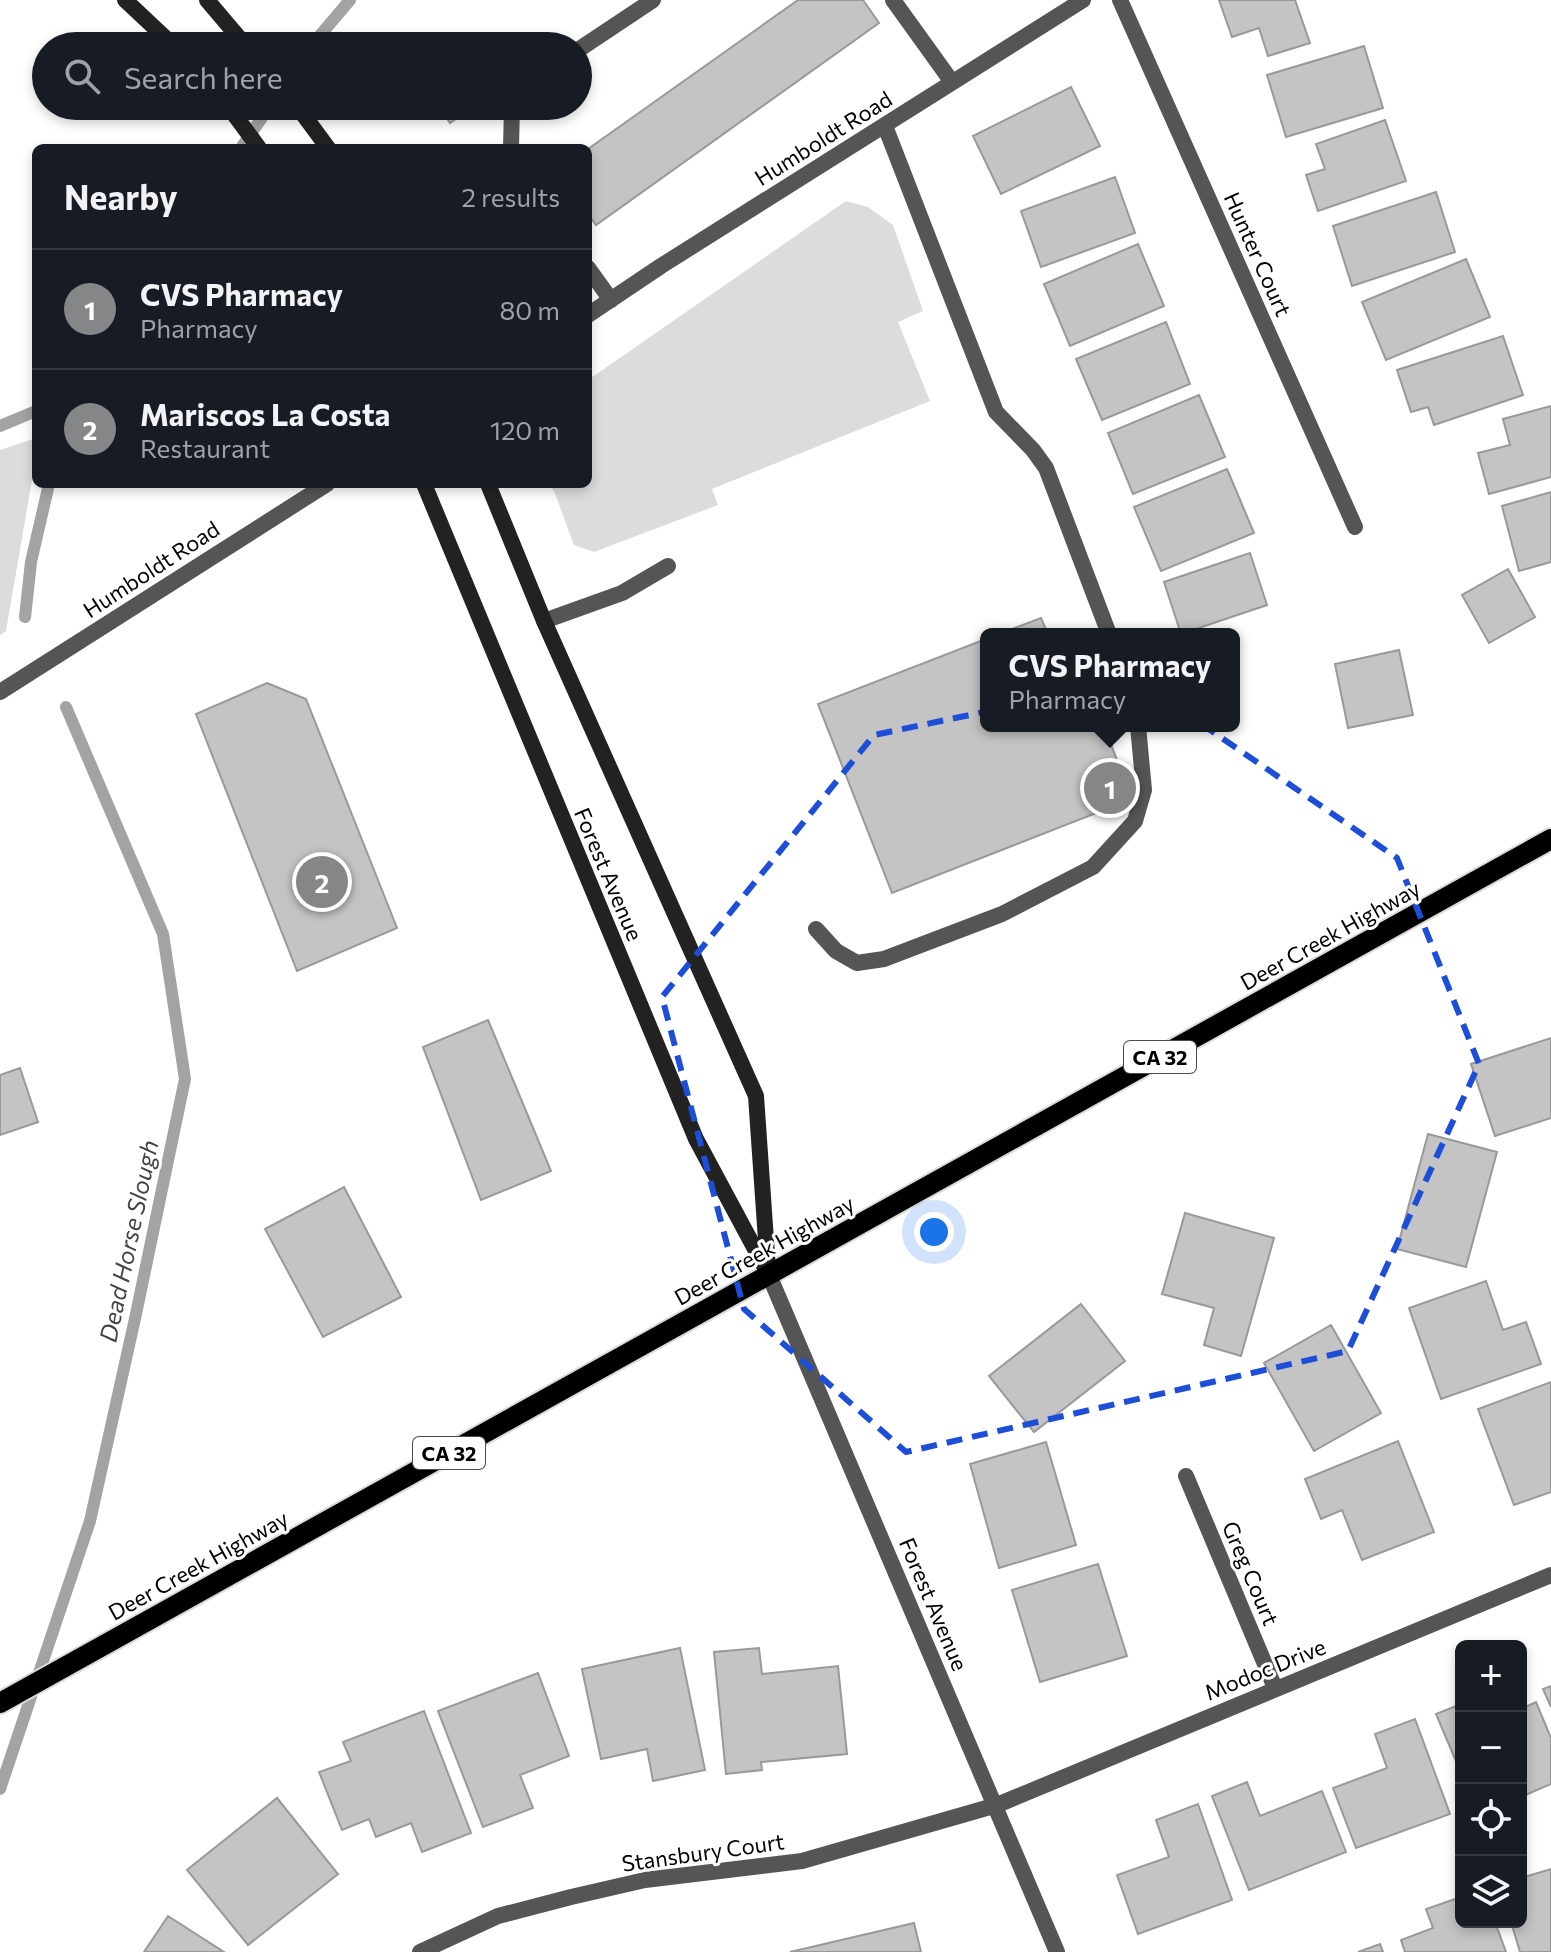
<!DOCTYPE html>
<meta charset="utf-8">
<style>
body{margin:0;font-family:Commissioner,sans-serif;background:#20242c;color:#f1f3f6}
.controls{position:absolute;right:24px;bottom:24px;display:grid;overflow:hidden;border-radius:12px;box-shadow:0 4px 12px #0003}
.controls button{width:72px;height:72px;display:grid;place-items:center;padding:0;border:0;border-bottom:2px solid #363941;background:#171b24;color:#f1f3f6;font:40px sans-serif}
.you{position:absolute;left:934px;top:1232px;width:28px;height:28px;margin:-20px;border:6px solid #fff;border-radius:50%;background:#1a73e8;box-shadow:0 0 0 12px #1a73e833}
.badge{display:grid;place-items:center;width:52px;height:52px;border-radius:50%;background:#858687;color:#fff;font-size:26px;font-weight:700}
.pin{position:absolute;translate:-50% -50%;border:4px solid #fff;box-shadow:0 2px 8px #0006}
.popup{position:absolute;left:980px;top:628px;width:260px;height:104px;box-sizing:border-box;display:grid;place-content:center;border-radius:12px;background:#171b24;filter:drop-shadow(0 2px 6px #0005);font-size:26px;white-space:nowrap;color:#9ea1a6}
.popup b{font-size:30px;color:#f1f3f6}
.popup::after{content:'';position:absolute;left:50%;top:100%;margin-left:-16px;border:16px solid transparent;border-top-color:#171b24}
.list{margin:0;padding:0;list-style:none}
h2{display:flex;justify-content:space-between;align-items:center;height:104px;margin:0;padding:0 32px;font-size:34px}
h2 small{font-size:26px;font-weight:400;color:#9ea1a6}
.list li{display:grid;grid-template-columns:52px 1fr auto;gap:24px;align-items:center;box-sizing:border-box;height:120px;padding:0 32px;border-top:2px solid #363941}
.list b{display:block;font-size:30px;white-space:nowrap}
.list p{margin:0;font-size:26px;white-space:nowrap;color:#9ea1a6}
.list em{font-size:26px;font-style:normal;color:#9ea1a6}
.icon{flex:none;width:44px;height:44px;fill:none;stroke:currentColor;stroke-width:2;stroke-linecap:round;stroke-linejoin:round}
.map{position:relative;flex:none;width:1551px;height:1952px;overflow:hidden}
.search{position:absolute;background:#171b24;box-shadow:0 4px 12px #0003;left:32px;top:32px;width:560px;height:88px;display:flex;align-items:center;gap:20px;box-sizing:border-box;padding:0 28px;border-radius:44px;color:#9ea1a6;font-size:30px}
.panel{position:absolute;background:#171b24;box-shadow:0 4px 12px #0003;left:32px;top:144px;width:560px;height:344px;border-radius:12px}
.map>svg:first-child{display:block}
</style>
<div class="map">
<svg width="1551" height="1952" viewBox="0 0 1551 1952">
<rect width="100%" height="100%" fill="#fff"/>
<!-- green -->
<path fill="#dcdcdc" d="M846 201 868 207 893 225 923 311 898 322 930 401 712 489 718 505 594 552 574 545 554 491 548 484H588V380Z
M36 438V457L6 631 0 635V450Z"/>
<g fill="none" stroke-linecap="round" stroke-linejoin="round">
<!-- stream -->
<path stroke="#a3a3a3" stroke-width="12" d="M311 46 350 0
M241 148 270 106
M0 426 36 411
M25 617 31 562 49 484
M0 1789 90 1521 136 1314 185 1079 163 934 66 707"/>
</g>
<!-- building -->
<path fill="#c4c4c4" stroke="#999" stroke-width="2" d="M798 0H863L879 23 596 225 588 214V149Z
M1219 0H1295L1310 43 1268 56 1259 28 1232 37Z
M1364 46 1383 108 1286 137 1267 75Z
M1071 87 1100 146 1001 194 973 136Z
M439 106H474L450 123Z
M1385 120 1406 181 1318 211 1306 175 1325 169 1316 144Z
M1115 177 1135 233 1041 267 1021 211Z
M1436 192 1455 252 1352 286 1333 226Z
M1138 244 1164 306 1070 346 1044 284Z
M1466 259 1490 317 1386 360 1362 302Z
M1166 322 1190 384 1102 420 1076 359Z
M1503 336 1523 395 1434 425 1428 407 1411 412 1397 370Z
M1199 395 1225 457 1133 494 1108 433Z
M1551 406V477L1489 494 1478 453 1510 445 1503 419Z
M1227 469 1254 533 1161 571 1134 507Z
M1551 492V562L1519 571 1502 506Z
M1250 553 1267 605 1181 634 1164 582Z
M1508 569 1535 617 1489 643 1462 595Z
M1041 618 1048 634H999Z
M986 639V726H1104L1132 799 892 893 818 704Z
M1399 650 1413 715 1348 728 1335 664Z
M267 683 306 699 397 928 297 971 196 714Z
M488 1020 551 1171 481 1200 423 1047Z
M1551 1038V1118L1495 1136 1471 1064Z
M20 1068 38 1122 0 1135V1075Z
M1428 1134 1497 1152 1466 1267 1397 1249Z
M344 1187 401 1297 323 1337 265 1229Z
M1185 1213 1274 1238 1241 1356 1204 1345 1214 1308 1162 1294Z
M1486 1281 1503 1330 1526 1322 1541 1364 1441 1399 1409 1308Z
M1081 1304 1125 1361 1034 1432 989 1376Z
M1331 1325 1381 1413 1314 1451 1264 1363Z
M1551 1382V1492L1514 1505 1478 1409Z
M1398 1441 1434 1532 1362 1560 1342 1510 1321 1519 1305 1479Z
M1046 1442 1076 1545 999 1568 970 1464Z
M1098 1564 1127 1656 1040 1682 1012 1590Z
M680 1648 705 1770 653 1781 647 1749 601 1759 582 1669Z
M759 1648 762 1674 838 1666 847 1754 761 1762 762 1770 726 1774 714 1652Z
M538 1673 569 1756 520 1775 533 1808 483 1827 438 1711Z
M1551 1686V1707L1543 1689Z
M1536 1702 1551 1738V1784L1521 1797V1709Z
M1461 1704V1773L1436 1714Z
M424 1711 471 1833 422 1852 411 1823 376 1837 369 1819 342 1830 319 1772 351 1761 343 1742Z
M1415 1719 1450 1814 1356 1848 1333 1788 1387 1768 1375 1734Z
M1247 1782 1260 1816 1322 1791 1346 1852 1249 1890 1212 1796Z
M277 1798 338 1874 248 1945 187 1870Z
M1198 1804 1232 1900 1138 1934 1117 1875 1169 1857 1156 1820Z
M1551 1869V1952H1520L1511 1922H1521V1878Z
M1461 1897V1922H1495L1506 1952H1405L1401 1940 1433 1928 1426 1909Z
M168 1916 224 1952H144Z
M914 1923 921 1952H790Z
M1380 1944 1383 1952H1358Z"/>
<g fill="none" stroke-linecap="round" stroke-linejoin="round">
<defs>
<path id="primary" d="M0 1703 1551 839"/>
</defs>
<!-- primary casing -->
<use href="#primary" stroke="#dbdbdb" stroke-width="24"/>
<!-- lane -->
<path stroke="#555" stroke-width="16" d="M893 0 952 82
M578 50 653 0
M885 126 996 412 1033 450 1046 468 1109 634
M511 148 512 106
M588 268 611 300
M544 621 622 593 668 566
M816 929 836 951 857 963 884 959 1002 914 1093 867 1135 821 1144 790 1138 726"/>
<!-- street -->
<path stroke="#555" stroke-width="16" d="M1120 0 1355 527
M588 315 661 266 1083 0
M0 692 327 484
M769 1275 1057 1952
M1186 1476 1275 1688
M420 1952 498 1916 571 1897 645 1880 802 1861 997 1805 1551 1575"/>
<!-- secondary -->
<path stroke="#222" stroke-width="16" d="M125 0 174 46
M207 0 246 46
M228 106 259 148
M297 106 328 148
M424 484 696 1139 769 1275
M488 484 544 621 756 1096 768 1269"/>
<!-- primary -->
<use href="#primary" stroke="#000" stroke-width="20"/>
</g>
<!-- marked area -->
<path fill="none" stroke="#1d4ed8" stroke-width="6" stroke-dasharray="16 10" stroke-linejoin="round" d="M1137 680 1397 858 1479 1064 1348 1351 906 1452 744 1309 662 997 874 735Z"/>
<g text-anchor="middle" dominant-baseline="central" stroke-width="6" stroke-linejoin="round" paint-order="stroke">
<!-- shield labels -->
<g fill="#fff" stroke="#4c4c4c" stroke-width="2">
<rect x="1124" y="1041" width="72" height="32" rx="6"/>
<rect x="413" y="1437" width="72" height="32" rx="6"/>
</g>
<g font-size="20" font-weight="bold" fill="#000">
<text x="1160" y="1057">CA 32</text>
<text x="449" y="1453">CA 32</text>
</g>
<!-- street labels -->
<g font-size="22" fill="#000" stroke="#fff">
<text transform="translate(823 138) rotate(-32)">Humboldt Road</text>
<text transform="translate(1258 254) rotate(66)">Hunter Court</text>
<text transform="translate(151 569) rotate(-33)">Humboldt Road</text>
<text transform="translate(609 874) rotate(67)">Forest Avenue</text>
<text transform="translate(1330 935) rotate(-29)">Deer Creek Highway</text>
<text transform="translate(764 1250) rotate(-29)">Deer Creek Highway</text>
<text transform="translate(198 1565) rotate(-29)">Deer Creek Highway</text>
<text transform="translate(1251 1573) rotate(67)">Greg Court</text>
<text transform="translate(934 1604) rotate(67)">Forest Avenue</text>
<text transform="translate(1265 1669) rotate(-22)">Modoc Drive</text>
<text transform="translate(703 1852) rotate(-8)">Stansbury Court</text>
</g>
<!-- water labels -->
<g font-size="24" font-style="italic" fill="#444" stroke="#fff">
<text transform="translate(128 1241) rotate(-78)">Dead Horse Slough</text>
</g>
</g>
</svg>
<div class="controls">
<button>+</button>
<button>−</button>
<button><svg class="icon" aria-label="locate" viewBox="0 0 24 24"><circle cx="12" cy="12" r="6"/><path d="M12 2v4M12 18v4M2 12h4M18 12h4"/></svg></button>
<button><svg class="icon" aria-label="layers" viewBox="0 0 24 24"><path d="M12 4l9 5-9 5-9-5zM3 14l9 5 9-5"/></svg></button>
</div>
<div class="you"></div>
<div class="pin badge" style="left:1110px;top:788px">1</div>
<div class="popup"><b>CVS Pharmacy</b>Pharmacy</div>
<div class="pin badge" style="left:322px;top:882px">2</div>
<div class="search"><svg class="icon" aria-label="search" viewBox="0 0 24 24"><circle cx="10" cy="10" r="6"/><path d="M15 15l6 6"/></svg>Search here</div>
<section class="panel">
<h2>Nearby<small>2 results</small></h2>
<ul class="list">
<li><span class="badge">1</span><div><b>CVS Pharmacy</b><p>Pharmacy</p></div><em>80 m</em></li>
<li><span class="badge">2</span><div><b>Mariscos La Costa</b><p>Restaurant</p></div><em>120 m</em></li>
</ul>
</section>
</div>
